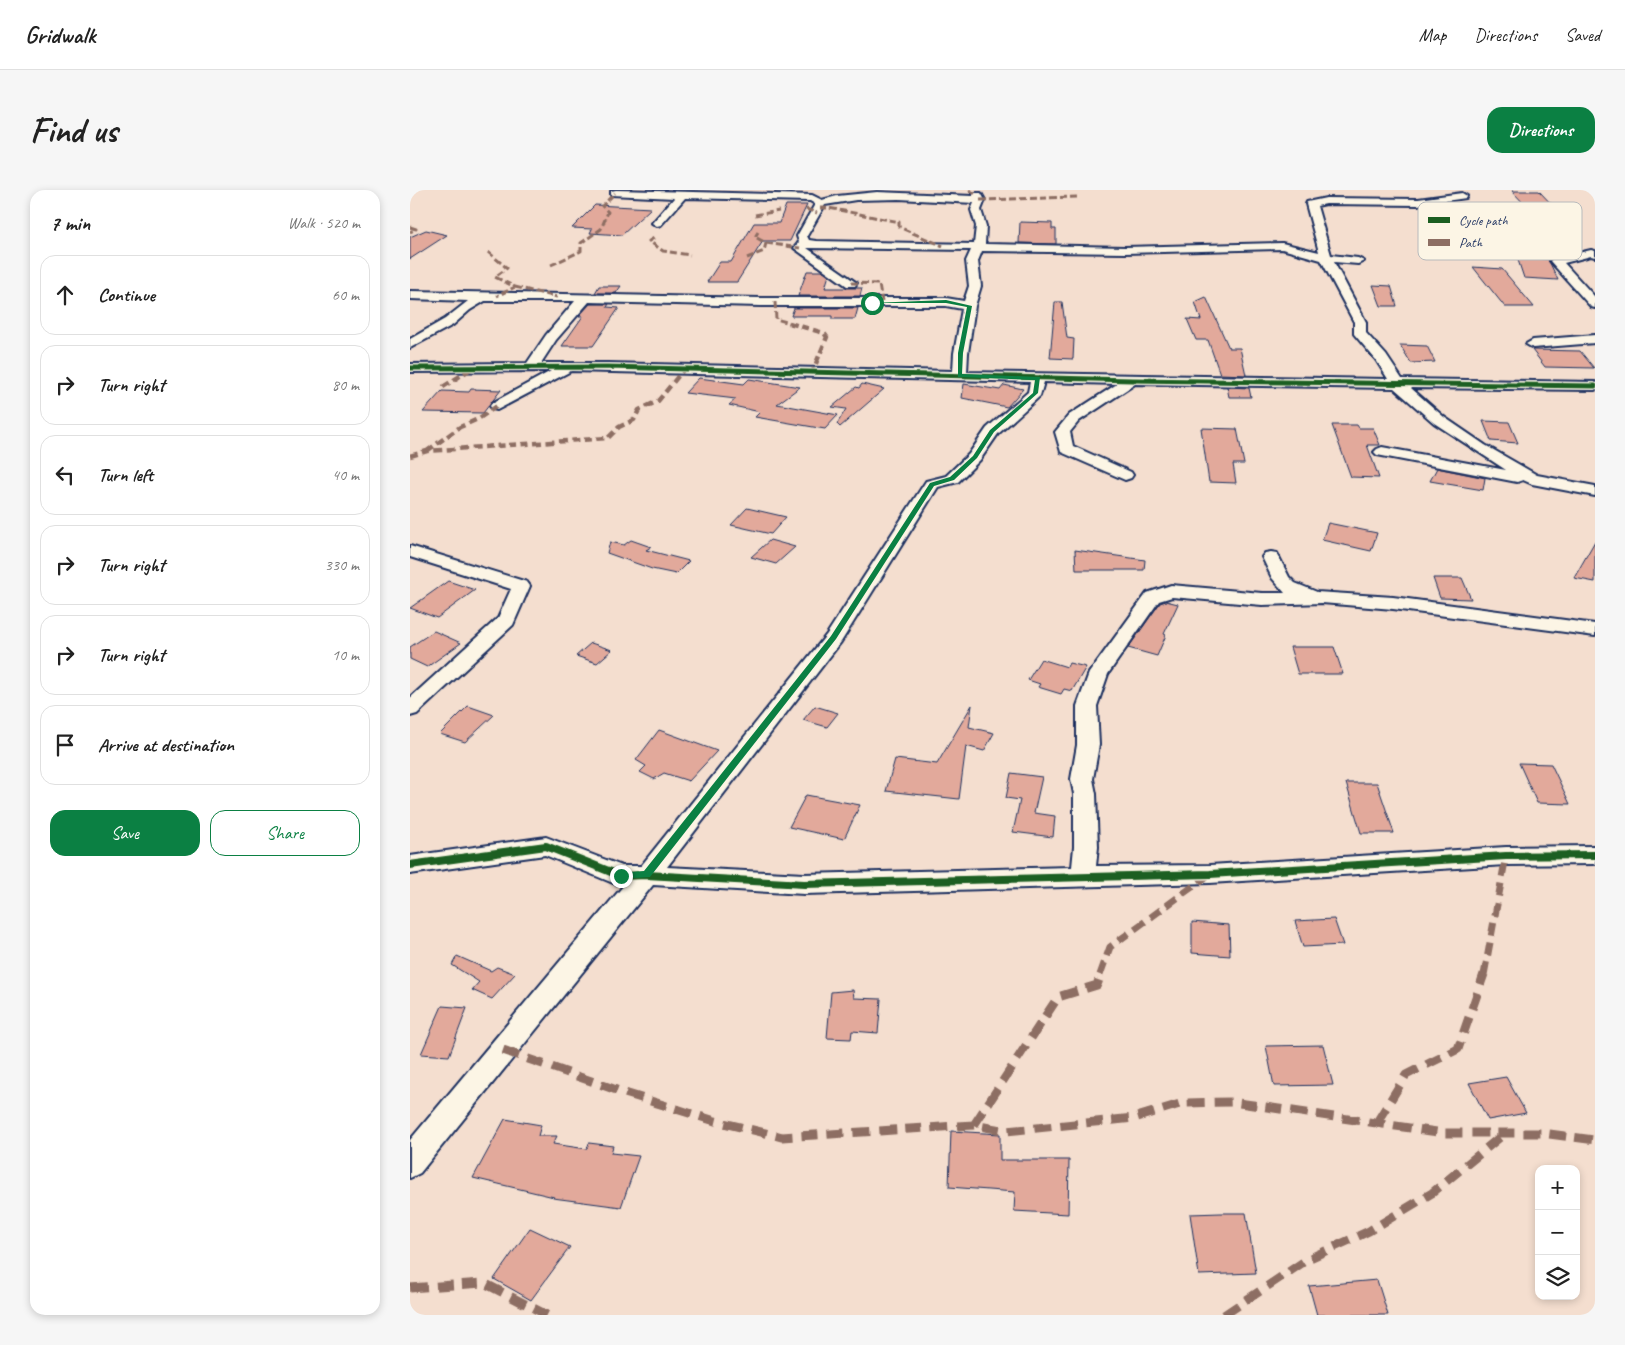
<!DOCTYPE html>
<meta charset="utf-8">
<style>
body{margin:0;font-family:Caveat,sans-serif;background:#f6f6f6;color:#222}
.controls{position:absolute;right:15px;bottom:15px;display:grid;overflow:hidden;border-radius:10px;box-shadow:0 2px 8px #0003}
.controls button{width:45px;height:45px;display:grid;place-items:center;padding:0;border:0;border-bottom:1px solid #e0e0e0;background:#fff;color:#222;font:25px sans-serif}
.stop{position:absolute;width:15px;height:15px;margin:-11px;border:4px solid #0b8043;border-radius:50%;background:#fff}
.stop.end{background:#0b8043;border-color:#fff;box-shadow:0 1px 5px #0008}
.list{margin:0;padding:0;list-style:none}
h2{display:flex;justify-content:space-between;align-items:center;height:65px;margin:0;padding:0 20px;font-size:21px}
h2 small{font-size:16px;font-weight:400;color:#767676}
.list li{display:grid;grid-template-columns:32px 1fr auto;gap:15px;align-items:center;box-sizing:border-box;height:80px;margin:0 10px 10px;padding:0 10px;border:1px solid #e0e0e0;border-radius:15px}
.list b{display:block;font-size:19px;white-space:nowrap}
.list em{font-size:16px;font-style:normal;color:#767676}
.actions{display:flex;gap:10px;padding:15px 20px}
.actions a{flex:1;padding:11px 0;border:1px solid #0b8043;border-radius:15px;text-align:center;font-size:18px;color:#0b8043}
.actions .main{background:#0b8043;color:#fff}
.icon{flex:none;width:28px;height:28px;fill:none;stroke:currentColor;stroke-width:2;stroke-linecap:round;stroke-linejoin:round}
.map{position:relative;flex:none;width:1185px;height:1125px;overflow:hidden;border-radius:15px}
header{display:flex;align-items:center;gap:30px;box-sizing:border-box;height:70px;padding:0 25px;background:#fff;border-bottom:1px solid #e0e0e0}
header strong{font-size:24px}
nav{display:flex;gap:28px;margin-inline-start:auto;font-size:18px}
.intro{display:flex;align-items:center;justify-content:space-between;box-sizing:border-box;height:120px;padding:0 30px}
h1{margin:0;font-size:35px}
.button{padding:12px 22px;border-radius:15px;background:#0b8043;color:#fff;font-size:18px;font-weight:700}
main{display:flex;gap:30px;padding:0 30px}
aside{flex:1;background:#fff;border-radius:15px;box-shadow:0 2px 8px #0003}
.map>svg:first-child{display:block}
</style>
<header>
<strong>Gridwalk</strong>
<nav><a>Map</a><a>Directions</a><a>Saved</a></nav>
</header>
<div class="intro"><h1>Find us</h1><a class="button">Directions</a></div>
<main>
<aside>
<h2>7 min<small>Walk · 520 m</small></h2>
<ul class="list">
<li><svg class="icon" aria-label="ahead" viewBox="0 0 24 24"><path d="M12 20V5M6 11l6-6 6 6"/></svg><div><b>Continue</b></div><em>60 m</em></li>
<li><svg class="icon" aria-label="right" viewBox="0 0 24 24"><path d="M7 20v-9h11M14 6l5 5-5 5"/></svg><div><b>Turn right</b></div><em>80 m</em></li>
<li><svg class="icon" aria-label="left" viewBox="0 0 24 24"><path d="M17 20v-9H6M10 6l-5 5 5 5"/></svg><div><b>Turn left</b></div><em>40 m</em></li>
<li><svg class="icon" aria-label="right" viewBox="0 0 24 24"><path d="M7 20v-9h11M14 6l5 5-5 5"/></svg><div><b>Turn right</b></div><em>330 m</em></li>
<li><svg class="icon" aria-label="right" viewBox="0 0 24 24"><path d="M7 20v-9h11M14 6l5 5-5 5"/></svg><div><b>Turn right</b></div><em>10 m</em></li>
<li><svg class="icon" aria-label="arrive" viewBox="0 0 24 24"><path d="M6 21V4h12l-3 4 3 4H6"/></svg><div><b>Arrive at destination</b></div></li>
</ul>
<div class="actions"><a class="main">Save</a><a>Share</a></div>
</aside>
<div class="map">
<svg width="1185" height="1125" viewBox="0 0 1185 1125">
<rect width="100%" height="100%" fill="#f4decf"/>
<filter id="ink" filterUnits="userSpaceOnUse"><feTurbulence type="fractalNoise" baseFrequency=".02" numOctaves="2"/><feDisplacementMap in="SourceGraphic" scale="10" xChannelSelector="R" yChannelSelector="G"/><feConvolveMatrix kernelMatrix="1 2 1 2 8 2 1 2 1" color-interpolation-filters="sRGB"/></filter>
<g filter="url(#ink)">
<!-- building -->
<path fill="#e2a99b" stroke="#1b2f5e" d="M1102 1H1129L1146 19 1118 18Z
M185 15 241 18 212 45 180 43 182 39 162 38Z
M376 15H397L380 51H353L327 92H297L310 72H321L344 33H369Z
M610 32 642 33V39H646V54L609 53Z
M16 40 37 45 0 69V47Z
M1107 67 1138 69 1148 90 1114 88Z
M1063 77 1092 79 1124 117H1095Z
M397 81H414L419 85 415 98H452L450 106H388Z
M963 95 981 96 987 116H971Z
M189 96H211L206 103H185Z
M796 107 819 158H830L836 185 810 184 798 150H786L777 129 791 130 785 112Z
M645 112H652L657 148 664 149 663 169 640 168Z
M180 114H199L197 117 209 118 183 156H152L173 126H169Z
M384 118H448L445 129H422V126H381Z
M990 155 1017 156 1025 172 1001 173Z
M1122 160 1170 161 1184 178 1135 177Z
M289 188 334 194 339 189 390 197 367 214 428 225 415 239 345 227 350 222 319 215 326 209 275 203Z
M452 194 474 199 430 237 427 234 436 219 422 217 446 197 449 198Z
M554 194 590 200 594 195 613 199 597 217 552 208Z
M817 197 839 198 841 207H819Z
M61 199 91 200 73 223 13 222 32 201 59 202Z
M1073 231 1099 232 1108 253 1081 251Z
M922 235H947L949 238H963L970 255H957L969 288 941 287Z
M791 238 827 239 834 274H823L826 293 799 292Z
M1027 278 1075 288 1073 300 1020 291Z
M337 318 376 327 361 344 321 335Z
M918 333 967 343 961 361 912 350Z
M221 350 241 357 236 360 279 371 266 384 242 379 197 363 200 352 214 355Z
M360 350 385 357 366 374 341 367Z
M1185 351V392L1164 388Z
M665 360 735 370 734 380H666Z
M1023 388H1052L1061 409 1030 408Z
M38 391 65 400 27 428 0 418Z
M756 411 768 414 754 444 756 445 747 466 718 458 750 413Z
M24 441 51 453 17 477 0 469V457Z
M181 453 202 460 187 473 166 466Z
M880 457H924L933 484H888Z
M631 469 657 477 659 473 676 477 662 501 654 499 651 504 628 497 630 494 618 490Z
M562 515 559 537 584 543 574 561 556 556 549 609 476 601 485 569 527 574Z
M58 516 84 525 55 552 30 544Z
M405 516 428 523 417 537 393 530Z
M249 540 307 561 279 591 254 583 244 589 230 582 236 576 226 570Z
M1109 573 1141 574 1160 614 1127 613Z
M601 583 632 587 624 623 645 626 643 647 603 642 610 610 596 608Z
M936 593H967L984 643H951Z
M396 605 450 615 434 649 379 637Z
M924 729 933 755 893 757 885 731Z
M782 732 819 735 820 766 782 763Z
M47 766 81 781 87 777 105 784 82 809 62 800 69 792 42 775Z
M443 800 444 808 471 809 468 843 442 841 441 849 417 848 421 802Z
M32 816 57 818 39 866 11 864Z
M913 855 923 895 864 896 856 856Z
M1096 887 1116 923 1078 930 1059 893Z
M95 929 131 935 128 946H147L143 954 177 959 179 953 203 956 201 963 229 966 211 1017 143 1008 144 1007 63 988Z
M541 941 590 944V970H659L658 1024 604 1021 605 1002 539 997Z
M811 1023H836L846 1083 789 1085 780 1024Z
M120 1038 160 1057 121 1110 84 1089Z
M967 1090 978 1125H907L899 1096Z"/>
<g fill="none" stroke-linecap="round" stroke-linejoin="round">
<defs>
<path id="street" d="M206 0 402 5 412 10 427 6 467 2 563 6V3H571L575 10 571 20 576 36 575 54 715 57 872 53 909 62 896 14 897 12 916 8 1008 9 1052 3 1057 6 1056 8 1008 15 916 14 907 16 921 65 948 68 954 71 948 74 924 72 956 132V143L976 165 992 189 1185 192V200L1001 198 1034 227 1075 255 1127 285 1185 296V306L1122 294 1113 290 1107 292 967 265 964 262 967 259 972 257 1096 280 1024 233 984 198 725 194 669 231 660 242 663 256 721 282 723 285 721 288 715 290 651 262 645 242 659 225 707 194 634 192 630 206 588 244 570 270 548 292 528 297 431 452 257 677 394 684 662 677 664 657V604L661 589 667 555V516L679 483 737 403 761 395 852 403H875L862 388 852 367 855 363 861 362 867 363 879 387 885 393 907 402 983 407 1185 434V446L983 419 912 413 852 415 762 407 749 411 698 484 687 516 689 555 683 589 686 604 688 657 686 676 800 675 1096 657 1185 656V674L1096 675 800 693 394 704 243 695 10 983 0 988V950L214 695 203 693 135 665 0 684V666L136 647 212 676H231L417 444 516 291 536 286 559 264 577 238 618 202 620 192 161 181 87 220 82 219 80 216 82 213 141 181 0 182V174L117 173 136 145 165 111H75L60 120 43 135 0 158V149L35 129 58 111 0 109V101L351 108H536L554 111 559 96 556 71 561 60 397 58 447 93 445 96H437L384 58 389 52 387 46 405 14 400 11 275 8 251 35 247 36 242 33 264 8 201 5V1ZM489 9 564 13 561 20 566 36 564 54 406 51 399 50 397 46 415 15 446 10ZM872 59 911 70 944 132V144L966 170 978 189 557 182 558 163 565 116 571 96 568 71 572 61 715 63ZM179 112 351 116H536L552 119 544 163 543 181 197 173H131L146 150Z
M1181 60 1185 61V67L1181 66 1154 73 1185 107V118L1181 117 1140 71 1142 69Z
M1185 145V153L1123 158 1116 154 1123 150Z
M0 356 117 392 120 396 103 435 7 524 0 526V508L88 428 101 399 0 367Z"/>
</defs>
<!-- street casing -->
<use href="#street" stroke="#1b2f5e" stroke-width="4"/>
<!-- street -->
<use href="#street" fill="#fcf5e5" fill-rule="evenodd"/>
<!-- quiet-far3 -->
<path stroke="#8d6e63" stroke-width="3" stroke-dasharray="7 3" stroke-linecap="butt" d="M559 0 567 5
M570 10 667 7
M410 18H419L489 32V37L533 56
M396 19 407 23
M345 25 369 21
M0 37 6 39 0 42
M244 48 239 51 253 61 280 65
M356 53 390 58
M78 62 97 78 85 87 105 97 87 106
M337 68 354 61 356 53 345 47 348 42
M141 75 171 61V53L191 39 198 22 192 16 205 3
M441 93 469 94 472 112
M105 97 147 107
M365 112 366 129 383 134"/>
<!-- quiet-far2 -->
<path stroke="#8d6e63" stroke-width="4.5" stroke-dasharray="8 4.5" stroke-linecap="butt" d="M379 133 414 143 417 147 402 183
M33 197 61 179
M17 261 50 237 68 229 87 216
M0 266 17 261 198 248 209 237 224 230 229 220 248 211 274 179"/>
<!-- quiet-far1 -->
<path stroke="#8d6e63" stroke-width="7" stroke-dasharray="13 7" stroke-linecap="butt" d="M690 785 700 757 800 684
M1074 785 1096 666"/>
<!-- quiet -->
<path stroke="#8d6e63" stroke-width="9" stroke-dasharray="17 9" stroke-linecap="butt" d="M93 860 218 904 305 931 372 947 564 935 597 941 724 928 773 913 822 912 1034 943H1132L1185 950
M967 932 996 885 1048 859 1074 784
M564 935 648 807 687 795 691 784
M0 1098 74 1093 137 1125
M814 1125 898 1069 959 1041 1022 1003 1095 943"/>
<defs>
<path id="cycleway-far1" d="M0 178 197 177 722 190 1185 196"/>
<path id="cycleway" d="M0 675 136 656 211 686 237 685 394 694 800 684 1096 666 1185 665"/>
</defs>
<!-- cycleway-far1 casing -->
<use href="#cycleway-far1" stroke="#fcf5e5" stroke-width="7"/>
<!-- cycleway casing -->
<use href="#cycleway" stroke="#fcf5e5" stroke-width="11"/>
<!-- cycleway-far1 -->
<use href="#cycleway-far1" stroke="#1b5e20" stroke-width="5"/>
<!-- cycleway -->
<use href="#cycleway" stroke="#1b5e20" stroke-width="8"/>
</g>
</g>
<!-- route -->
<path fill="#0b8043" d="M536 110 562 116 553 163 552 184 630 187 628 203 584 242 567 268 544 290 524 296 426 449 240 687 208 689V684L211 683 234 681 421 446 520 293 540 287 563 266 580 240 623 203 625 190 548 187V163L557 117 536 113H460Z"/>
<!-- legend -->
<rect x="1008" y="12" width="164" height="58" rx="8" fill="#fcf5e5" stroke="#b8babc" stroke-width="1"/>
<rect x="1018" y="27" width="22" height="6" fill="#1b5e20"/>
<rect x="1018" y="49" width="22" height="7" fill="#8d6e63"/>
<g font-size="14" fill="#1b2f5e">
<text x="1049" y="35">Cycle path</text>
<text x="1049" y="57">Path</text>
</g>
</svg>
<div class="controls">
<button>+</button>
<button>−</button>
<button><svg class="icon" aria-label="layers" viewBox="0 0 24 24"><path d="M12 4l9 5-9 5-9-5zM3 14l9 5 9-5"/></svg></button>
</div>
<div class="stop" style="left:462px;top:113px"></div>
<div class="stop end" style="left:211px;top:686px"></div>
</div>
</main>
